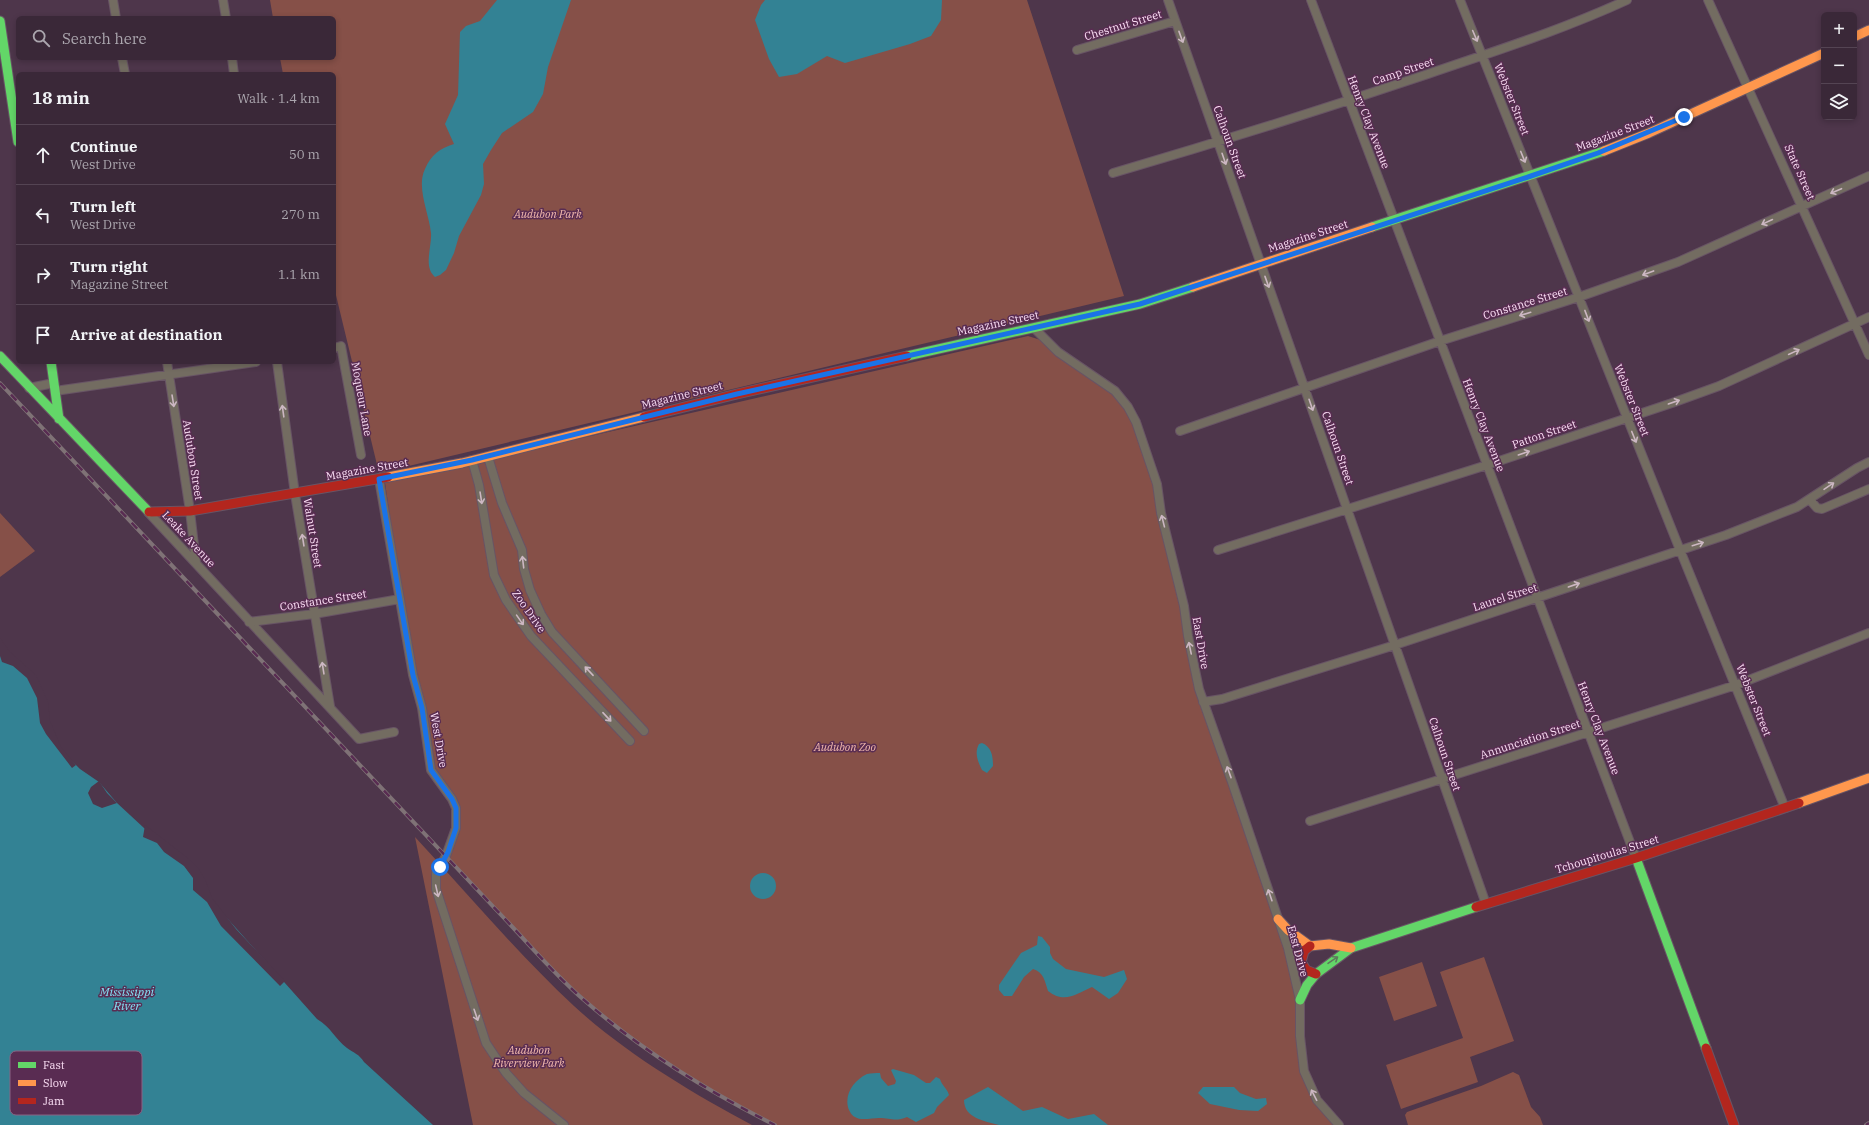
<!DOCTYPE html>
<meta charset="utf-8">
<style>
body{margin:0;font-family:"IBM Plex Serif",serif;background:#453443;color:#f1f3f6}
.controls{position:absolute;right:12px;top:12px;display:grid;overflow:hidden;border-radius:6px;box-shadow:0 2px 6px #0003}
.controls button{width:36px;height:36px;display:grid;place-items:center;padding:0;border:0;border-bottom:1px solid #544453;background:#3a2838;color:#f1f3f6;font:20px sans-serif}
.stop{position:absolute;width:12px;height:12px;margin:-9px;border:3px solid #1a73e8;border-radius:50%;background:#fff}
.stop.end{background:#1a73e8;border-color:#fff;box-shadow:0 1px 4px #0008}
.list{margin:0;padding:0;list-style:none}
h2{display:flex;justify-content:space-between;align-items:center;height:52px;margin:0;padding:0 16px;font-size:17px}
h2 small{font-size:13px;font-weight:400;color:#aba6ae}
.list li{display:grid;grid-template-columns:26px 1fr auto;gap:12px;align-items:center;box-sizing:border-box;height:60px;padding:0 16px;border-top:1px solid #544453}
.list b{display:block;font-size:15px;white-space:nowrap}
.list p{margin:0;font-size:13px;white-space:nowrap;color:#aba6ae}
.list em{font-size:13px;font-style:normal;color:#aba6ae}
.icon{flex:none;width:22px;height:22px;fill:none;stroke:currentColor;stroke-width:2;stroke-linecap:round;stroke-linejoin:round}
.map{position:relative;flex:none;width:1869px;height:1125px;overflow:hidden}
.search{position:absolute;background:#3a2838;box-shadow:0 2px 6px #0003;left:16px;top:16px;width:320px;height:44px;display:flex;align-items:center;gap:10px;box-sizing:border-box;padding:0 14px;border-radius:6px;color:#aba6ae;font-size:15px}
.panel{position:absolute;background:#3a2838;box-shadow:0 2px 6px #0003;left:16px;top:72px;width:320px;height:292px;border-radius:6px}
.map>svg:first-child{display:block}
</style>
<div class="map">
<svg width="1869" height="1125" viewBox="0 0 1869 1125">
<rect width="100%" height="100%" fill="#4e364b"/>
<!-- green -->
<path fill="#865048" d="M270 0H1027L1124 296 379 473 334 287V74H283L280 58H334V18H273Z
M1028 336 1047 342 1115 391 1146 449 1203 702 1255 850 1300 1000 1302 1058 1310 1087 1339 1125H775L686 1075 654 1054 599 1012 550 967 446 856 456 808 431 770 413 675 385 483Z
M0 513 35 551 0 577Z
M415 837C467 893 518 954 574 1006 625 1053 692 1093 752 1125H473Z
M1484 957 1514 1041 1470 1057 1478 1082 1401 1109 1386 1065 1463 1038 1440 972Z
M1422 962 1437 1006 1394 1021 1379 977Z
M1513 1072 1519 1075 1531 1107 1540 1117 1543 1125H1408L1405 1115 1407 1112 1481 1086Z"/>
<!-- water -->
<path fill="#338294" d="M497 0H571L548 67 543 94 533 112 502 133 491 150 483 164 484 184 481 195 459 236 454 253 446 270 440 275 435 277C423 267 432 247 431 233 429 213 416 187 425 169 431 155 440 148 454 144L445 124 458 95 460 32 466 26 480 21Z
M765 0H942L941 20 931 36 910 44 845 63 827 56 797 74 779 77 769 59 755 20 761 5Z
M0 639 8 653 35 675 48 722 59 748 80 769 99 782 117 803 144 828 170 847 210 899 317 1019C331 1027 335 1039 347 1048 354 1053 359 1054 364 1062L433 1125H0Z
M982 743C992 747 993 757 993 766L987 773 982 770C978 762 974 753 979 744Z
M750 886a13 13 0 1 1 26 0a13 13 0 1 1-26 0Z
M1038 936 1042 937 1050 947V953L1053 959 1066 969 1104 977 1124 970 1127 979 1118 993 1109 999 1092 987C1076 994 1065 1004 1048 991 1045 982 1044 972 1033 969L1024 977 1012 996H1004L999 990V985L1021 953 1037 945Z
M893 1069 914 1075 926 1083H930L936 1077 940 1079C942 1086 947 1088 949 1095L937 1107 934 1113 916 1122 907 1117C895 1122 891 1118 879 1118 872 1118 861 1121 855 1117 852 1116 850 1112 849 1110 843 1095 854 1080 867 1074 871 1073 876 1073 880 1073L881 1078 888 1086 895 1084 896 1081 891 1070Z
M988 1087 1023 1111 1042 1107 1068 1119 1094 1114 1108 1125H999C984 1121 964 1118 964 1100Z
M1203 1087H1234L1240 1093 1256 1099 1266 1098 1267 1104 1258 1111 1239 1110 1210 1104 1198 1093Z"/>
<!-- pier -->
<path fill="#4e364b" d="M0 638 10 652 36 675 48 702 50 721 61 747 76 765 72 768 46 734 40 723 37 698 27 678 13 666 2 662 0 656Z
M99 781 107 793 117 803 102 808 93 804 88 793 91 787Z
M145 825 189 859 198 868 205 879 212 898 236 929 285 981 280 986 221 926 207 902 193 890V878L184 866 164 852 157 843 143 837Z"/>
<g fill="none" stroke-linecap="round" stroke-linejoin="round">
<defs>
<path id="street" d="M113 0 116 18
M223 0 226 18
M1168 0 1486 904
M1311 0 1636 858
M1460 0 1680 550 1785 808
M1708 0 1869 355
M1077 50 1175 21
M122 58 125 74
M232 58 234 74
M1113 173C1219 142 1324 109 1428 74 1495 51 1562 30 1627 0
M1034 328 1058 352 1115 391 1128 407 1136 422 1157 484 1161 513 1184 606 1188 636 1199 689 1233 785 1288 948 1300 1000V1036L1304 1071 1317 1100 1339 1125
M334 348 341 346 361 455
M167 362 190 511 196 562
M277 362 295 494 330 706
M29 388 54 383
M55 391 256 362
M1180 431 1440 341 1579 297 1678 262 1869 176
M488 457 502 503 522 550 524 569 530 590 541 614 552 632 644 731
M472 460 479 485 494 575 506 600 531 636 630 741
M379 479 413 675 422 708 431 770 452 799 456 808V828L446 856 436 873V889L486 1043 506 1073 524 1093 564 1125
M1810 500 1817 508 1822 509 1869 489
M148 512 359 739 394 732
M1218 550 1487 465 1672 403 1719 386 1869 317
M249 622 314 614 400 599
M1203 702 1222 699 1395 645 1726 535 1797 507 1857 468 1869 462
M1310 821 1736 685 1869 633"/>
<path id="fast" d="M0 21 18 142
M1372 227 1604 151
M0 356 149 512
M907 356 1140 304 1193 287
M51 362 59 419
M1636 858 1706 1048
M1300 1000 1307 985 1316 974 1351 948 1476 907"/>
<path id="slow" d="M1854 37 1869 30
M1604 151 1649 133 1824 53
M1193 287 1372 227
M388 477 462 463 644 417
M1799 803 1869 778
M1278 919 1288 930 1310 946 1329 944 1351 948"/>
<path id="jam" d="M644 417 737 394 907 356
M149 512 190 511 388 477
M1476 907 1636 858 1799 803
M1310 946 1304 951 1301 962 1306 970 1316 974
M1706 1048 1734 1125"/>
</defs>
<!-- street casing -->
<use href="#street" stroke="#685465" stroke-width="10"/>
<!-- fast casing -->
<use href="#fast" stroke="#685465" stroke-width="11"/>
<!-- slow casing -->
<use href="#slow" stroke="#685465" stroke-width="11"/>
<!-- jam casing -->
<use href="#jam" stroke="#685465" stroke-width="11"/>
<!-- street -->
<use href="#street" stroke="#736c61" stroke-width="8"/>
<!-- fast -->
<use href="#fast" stroke="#63d668" stroke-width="9"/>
<!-- slow -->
<use href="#slow" stroke="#ff974d" stroke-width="9"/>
<!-- jam -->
<use href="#jam" stroke="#b3261e" stroke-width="9"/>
<defs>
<path id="rail" d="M0 383 503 917C530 945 555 975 584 1000 641 1050 707 1091 775 1125
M1866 1125 1869 1123"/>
</defs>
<!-- rail casing -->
<use href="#rail" stroke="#7f7276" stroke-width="4"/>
<!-- rail -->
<use href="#rail" stroke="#592c52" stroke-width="2.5" stroke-dasharray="8" stroke-linecap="butt"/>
</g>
<!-- one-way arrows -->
<defs><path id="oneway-shaft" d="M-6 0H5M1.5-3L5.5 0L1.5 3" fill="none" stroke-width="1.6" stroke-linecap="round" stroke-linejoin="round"/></defs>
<g stroke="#ccb7c2">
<use href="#oneway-shaft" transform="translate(1475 36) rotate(67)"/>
<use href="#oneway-shaft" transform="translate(1181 37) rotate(70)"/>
<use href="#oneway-shaft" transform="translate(1523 157) rotate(68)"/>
<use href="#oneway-shaft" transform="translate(1224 159) rotate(71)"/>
<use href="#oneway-shaft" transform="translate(1836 191) rotate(157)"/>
<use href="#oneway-shaft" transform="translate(1767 222) rotate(155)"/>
<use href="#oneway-shaft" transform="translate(1648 273) rotate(160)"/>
<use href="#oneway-shaft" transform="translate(1267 282) rotate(70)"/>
<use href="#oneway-shaft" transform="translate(1525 314) rotate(163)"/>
<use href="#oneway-shaft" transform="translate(1587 316) rotate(69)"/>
<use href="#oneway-shaft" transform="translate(1794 352) rotate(-25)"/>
<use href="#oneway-shaft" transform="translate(173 401) rotate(81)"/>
<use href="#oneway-shaft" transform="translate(1674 402) rotate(-19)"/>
<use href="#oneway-shaft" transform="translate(1311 405) rotate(71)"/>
<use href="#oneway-shaft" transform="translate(283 411) rotate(-98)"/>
<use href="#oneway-shaft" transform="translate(1634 437) rotate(68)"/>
<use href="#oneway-shaft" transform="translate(1524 453) rotate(-19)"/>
<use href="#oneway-shaft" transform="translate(1829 486) rotate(-34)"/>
<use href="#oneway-shaft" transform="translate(481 498) rotate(81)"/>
<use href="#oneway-shaft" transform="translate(1163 521) rotate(-104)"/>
<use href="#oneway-shaft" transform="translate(303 540) rotate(-99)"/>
<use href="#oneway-shaft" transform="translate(1698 544) rotate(-17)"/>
<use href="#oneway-shaft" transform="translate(523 562) rotate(-97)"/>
<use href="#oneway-shaft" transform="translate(1574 585) rotate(-19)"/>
<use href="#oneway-shaft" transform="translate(520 620) rotate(55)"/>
<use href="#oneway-shaft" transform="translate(1190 648) rotate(-102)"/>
<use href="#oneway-shaft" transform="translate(323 668) rotate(-99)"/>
<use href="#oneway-shaft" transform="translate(589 671) rotate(-133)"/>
<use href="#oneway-shaft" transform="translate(607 717) rotate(47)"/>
<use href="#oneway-shaft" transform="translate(1229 772) rotate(-110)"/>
<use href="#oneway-shaft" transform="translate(437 891) rotate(77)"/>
<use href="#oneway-shaft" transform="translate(1270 895) rotate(-109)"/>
<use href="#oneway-shaft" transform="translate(476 1015) rotate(71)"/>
<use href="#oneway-shaft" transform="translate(1314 1095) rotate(-117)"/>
</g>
<use stroke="#5e785c" href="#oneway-shaft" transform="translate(1333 960) rotate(-34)"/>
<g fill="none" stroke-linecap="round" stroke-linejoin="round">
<!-- route -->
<path stroke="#1a73e8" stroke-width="5" d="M440 867 448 852 456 828V808L452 799 431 770 422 708 413 675 379 479 472 460 737 394 1140 304 1531 176 1598 153 1684 117"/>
</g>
<g text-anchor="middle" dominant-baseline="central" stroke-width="3" stroke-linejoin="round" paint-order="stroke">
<!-- street labels -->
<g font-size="11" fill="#fce0f6" stroke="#592c52">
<text transform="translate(1123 25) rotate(-17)">Chestnut Street</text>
<text transform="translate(1403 71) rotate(-19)">Camp Street</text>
<text transform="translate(1512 99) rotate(68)">Webster Street</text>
<text transform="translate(1369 122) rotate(69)">Henry Clay Avenue</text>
<text transform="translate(1615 133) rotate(-21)">Magazine Street</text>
<text transform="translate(1230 142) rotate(70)">Calhoun Street</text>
<text transform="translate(1800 172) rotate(66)">State Street</text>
<text transform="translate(1308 236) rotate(-18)">Magazine Street</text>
<text transform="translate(1525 303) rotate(-17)">Constance Street</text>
<text transform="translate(998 323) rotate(-12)">Magazine Street</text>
<text transform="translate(682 395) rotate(-14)">Magazine Street</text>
<text transform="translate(362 399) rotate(80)">Moqueur Lane</text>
<text transform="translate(1632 400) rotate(68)">Webster Street</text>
<text transform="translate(1484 425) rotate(69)">Henry Clay Avenue</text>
<text transform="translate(1544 434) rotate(-19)">Patton Street</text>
<text transform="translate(1338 448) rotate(71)">Calhoun Street</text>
<text transform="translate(193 460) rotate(81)">Audubon Street</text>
<text transform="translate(367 469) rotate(-10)">Magazine Street</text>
<text transform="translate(313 533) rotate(81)">Walnut Street</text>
<text transform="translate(189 539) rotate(47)">Leake Avenue</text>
<text transform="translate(1505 597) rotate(-18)">Laurel Street</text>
<text transform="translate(323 600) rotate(-9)">Constance Street</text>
<text transform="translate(529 611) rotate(55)">Zoo Drive</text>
<text transform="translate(1201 643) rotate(80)">East Drive</text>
<text transform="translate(1754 700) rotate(68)">Webster Street</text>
<text transform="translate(1599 728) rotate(69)">Henry Clay Avenue</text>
<text transform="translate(1530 739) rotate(-18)">Annunciation Street</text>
<text transform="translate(439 740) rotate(80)">West Drive</text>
<text transform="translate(1445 754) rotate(71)">Calhoun Street</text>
<text transform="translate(1607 854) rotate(-17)">Tchoupitoulas Street</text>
<text transform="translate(1298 951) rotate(75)">East Drive</text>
</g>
<!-- park labels -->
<g font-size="11" font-style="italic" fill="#f3baad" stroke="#592c52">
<text x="548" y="214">Audubon Park</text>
<text x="845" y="747">Audubon Zoo</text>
<text x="529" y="1050">Audubon<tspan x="529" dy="13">Riverview Park</tspan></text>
</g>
<!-- water labels -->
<g font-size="12" font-style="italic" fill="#85e2f6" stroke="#592c52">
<text x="127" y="991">Mississippi<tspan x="127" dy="14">River</tspan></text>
</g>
</g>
<!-- legend -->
<rect x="10" y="1051" width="132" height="64" rx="6" fill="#592c52" stroke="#8a6283" stroke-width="1"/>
<rect x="18" y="1062" width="18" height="6" fill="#63d668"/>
<rect x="18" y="1080" width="18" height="6" fill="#ff974d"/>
<rect x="18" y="1098" width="18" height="6" fill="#b3261e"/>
<g font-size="11" fill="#fce0f6">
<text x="43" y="1069">Fast</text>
<text x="43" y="1087">Slow</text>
<text x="43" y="1105">Jam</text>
</g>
</svg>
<div class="controls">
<button>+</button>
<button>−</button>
<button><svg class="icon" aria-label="layers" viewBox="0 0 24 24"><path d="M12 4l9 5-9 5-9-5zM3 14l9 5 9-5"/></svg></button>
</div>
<div class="stop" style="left:440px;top:867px"></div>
<div class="stop end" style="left:1684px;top:117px"></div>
<div class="search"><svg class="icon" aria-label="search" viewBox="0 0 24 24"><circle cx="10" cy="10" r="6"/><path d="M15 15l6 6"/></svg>Search here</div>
<section class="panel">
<h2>18 min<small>Walk · 1.4 km</small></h2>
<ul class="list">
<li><svg class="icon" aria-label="ahead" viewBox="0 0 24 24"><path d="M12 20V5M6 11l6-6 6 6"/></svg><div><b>Continue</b><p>West Drive</p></div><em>50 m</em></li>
<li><svg class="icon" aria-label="left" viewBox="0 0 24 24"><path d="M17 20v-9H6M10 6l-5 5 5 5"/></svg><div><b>Turn left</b><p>West Drive</p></div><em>270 m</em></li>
<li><svg class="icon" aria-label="right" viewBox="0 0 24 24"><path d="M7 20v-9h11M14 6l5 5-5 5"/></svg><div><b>Turn right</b><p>Magazine Street</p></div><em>1.1 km</em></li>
<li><svg class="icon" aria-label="arrive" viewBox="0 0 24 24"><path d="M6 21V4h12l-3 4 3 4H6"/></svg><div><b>Arrive at destination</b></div></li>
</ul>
</section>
</div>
